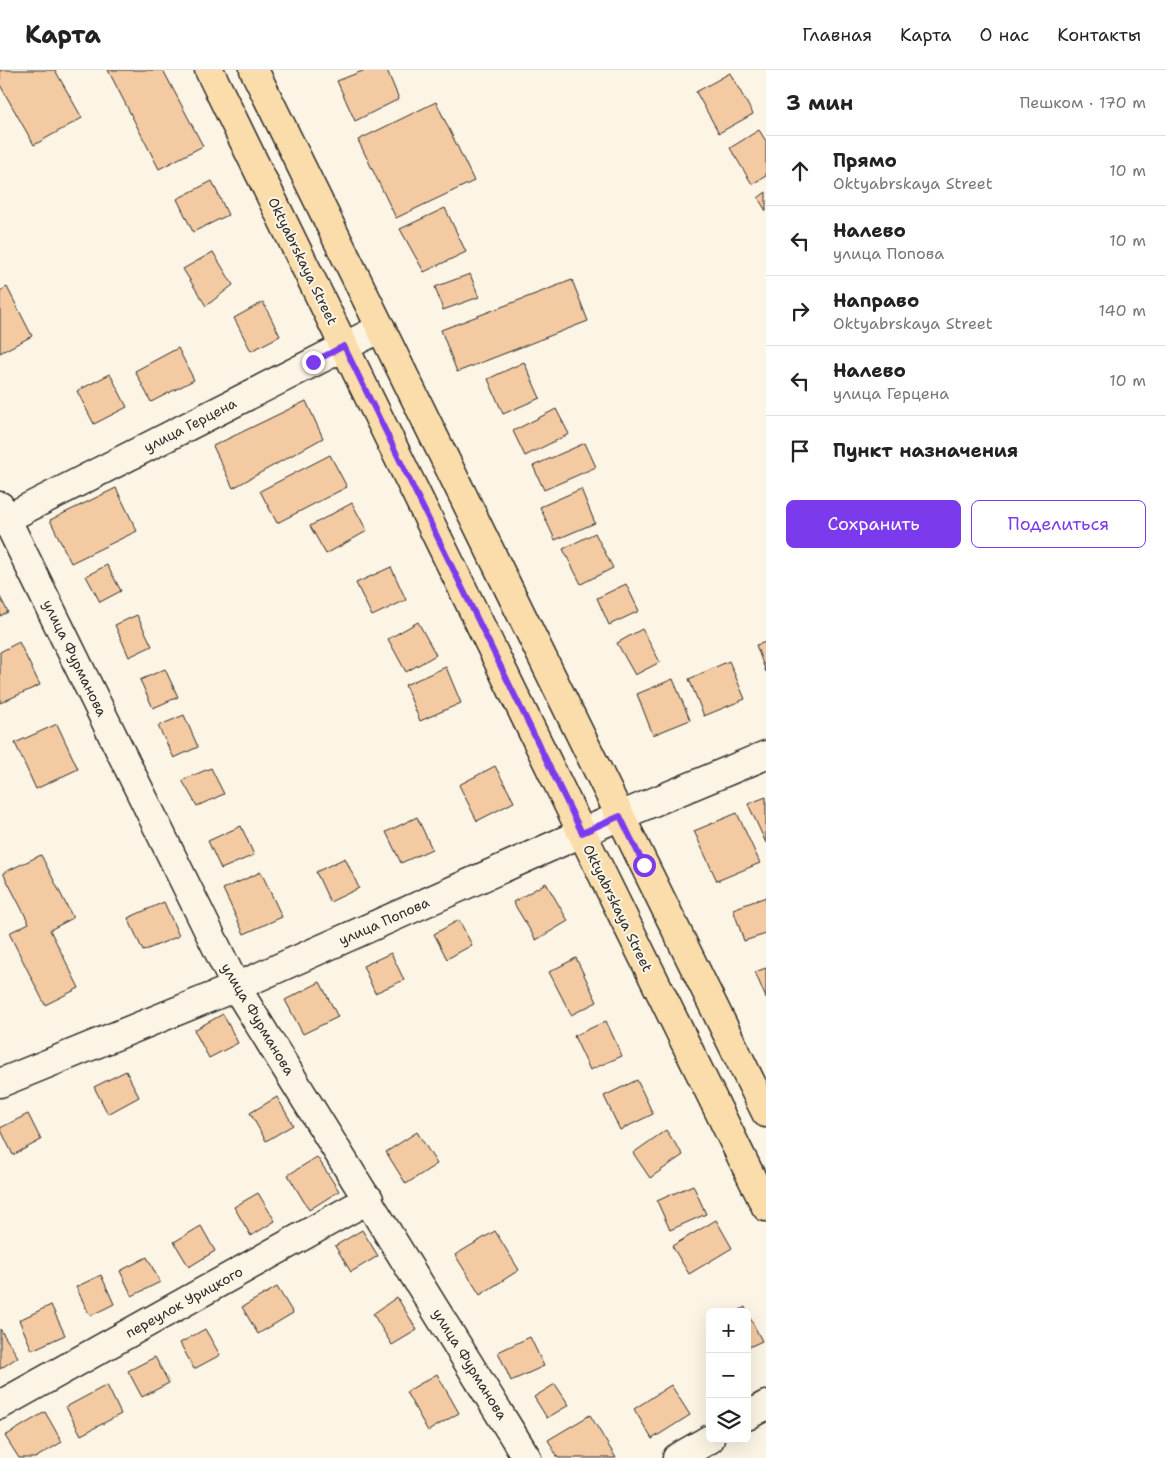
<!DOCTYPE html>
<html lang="ru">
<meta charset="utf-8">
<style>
body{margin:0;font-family:"Shantell Sans",sans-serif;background:#f6f6f6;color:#222}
.controls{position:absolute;right:15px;bottom:15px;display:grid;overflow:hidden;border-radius:8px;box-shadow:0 5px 20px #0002}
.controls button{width:45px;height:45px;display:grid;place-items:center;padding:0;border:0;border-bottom:1px solid #e0e0e0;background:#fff;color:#222;font:25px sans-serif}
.stop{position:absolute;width:15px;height:15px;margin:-11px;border:4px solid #7c3aed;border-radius:50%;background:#fff}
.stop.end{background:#7c3aed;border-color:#fff;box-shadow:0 1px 5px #0008}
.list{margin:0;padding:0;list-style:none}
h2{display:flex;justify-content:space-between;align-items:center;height:65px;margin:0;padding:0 20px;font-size:21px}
h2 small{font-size:16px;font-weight:400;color:#767676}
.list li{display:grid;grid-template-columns:32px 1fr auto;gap:15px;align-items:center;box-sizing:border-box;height:70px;padding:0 20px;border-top:1px solid #e0e0e0}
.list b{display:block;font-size:19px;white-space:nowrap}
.list p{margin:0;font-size:16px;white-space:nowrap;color:#767676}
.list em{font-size:16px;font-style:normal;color:#767676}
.actions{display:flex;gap:10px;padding:15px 20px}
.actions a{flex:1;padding:11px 0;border:1px solid #7c3aed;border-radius:8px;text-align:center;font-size:18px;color:#7c3aed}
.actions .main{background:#7c3aed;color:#fff}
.icon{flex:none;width:28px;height:28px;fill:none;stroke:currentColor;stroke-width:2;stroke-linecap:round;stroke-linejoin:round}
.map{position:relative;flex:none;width:766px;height:1388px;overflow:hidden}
header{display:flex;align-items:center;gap:30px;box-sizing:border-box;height:70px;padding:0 25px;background:#fff;border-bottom:1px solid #e0e0e0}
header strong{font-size:24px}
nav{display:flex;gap:28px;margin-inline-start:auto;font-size:18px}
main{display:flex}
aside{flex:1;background:#fff}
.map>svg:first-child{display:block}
</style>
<header>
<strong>Карта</strong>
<nav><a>Главная</a><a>Карта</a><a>О нас</a><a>Контакты</a></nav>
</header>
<main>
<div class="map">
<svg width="766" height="1388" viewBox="0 0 766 1388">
<rect width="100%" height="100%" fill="#fcf5e5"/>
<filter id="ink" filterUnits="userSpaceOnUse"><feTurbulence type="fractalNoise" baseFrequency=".02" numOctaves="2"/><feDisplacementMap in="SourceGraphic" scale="10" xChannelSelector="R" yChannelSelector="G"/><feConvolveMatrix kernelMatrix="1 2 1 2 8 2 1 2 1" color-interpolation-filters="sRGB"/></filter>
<g filter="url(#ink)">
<!-- building -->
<path fill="#f3caa2" stroke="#2b2b2b" d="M0 0H55L82 48 34 75 0 15Z
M108 0H163L203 76 159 99Z
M365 0H387L399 29 355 51 337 11Z
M730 3 753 44 719 63 696 22Z
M436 32 474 111 396 148 358 70Z
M759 60 766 71V106L752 114 730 78Z
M212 111 228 145 193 162 177 129Z
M766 122V141L758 128Z
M445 138 466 182 424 202 400 159Z
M213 182 233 215 206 236 183 199Z
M470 204 479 227 443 240 435 217Z
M572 210 588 251 457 302 441 260Z
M7 217 32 266 0 283V221Z
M263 232 280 266 251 281 234 248Z
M178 278 194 310 151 332 135 301Z
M524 292 540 328 503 344 488 309Z
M110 304 127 337 94 354 77 321Z
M306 331 323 368 233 418 213 376Z
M556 339 569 364 525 386 513 361Z
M585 373 596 397 544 420 533 396Z
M330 385 347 417 277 453 260 421Z
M116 418 137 461 71 493 50 450Z
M581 419 595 453 555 470 540 437Z
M352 433 367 461 326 484 310 456Z
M595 463 613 498 581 514 563 479Z
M107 495 121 521 100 532 86 506Z
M391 497 406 530 372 546 356 513Z
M626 514 639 541 609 555 597 528Z
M0 527 8 542 0 546Z
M137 545 152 576 129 587 115 555Z
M418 552 436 585 406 602 388 569Z
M642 559 660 592 635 605 617 573Z
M19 572 40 615 0 633V582Z
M766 572V602L756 575Z
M729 591 745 629 704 646 689 609Z
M446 597 461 633 420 651 405 615Z
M165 599 178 627 153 638 140 610Z
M673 609 690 650 653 665 637 624Z
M184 645 198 677 174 688 158 656Z
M57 654 78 699 36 719 15 673Z
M495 696 514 732 477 751 459 715Z
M211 698 224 724 197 736 182 710Z
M766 727V773L748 734Z
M737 743 760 793 717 811 694 761Z
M417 747 432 779 401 793 386 762Z
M241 756 254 785 221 799 208 771Z
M41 785 73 848 50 860 79 918 45 935 9 863 29 853 3 803Z
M345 788 359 818 330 832 316 802Z
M261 802 282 847 244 864 223 819Z
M546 813 568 851 536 870 513 832Z
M766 827V864L744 871 733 839Z
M164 832 179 866 143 881 128 848Z
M459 850 472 875 447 889 434 864Z
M391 883 404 910 375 923 363 896Z
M576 888 597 932 571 945 549 902Z
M766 898V928L755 902Z
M320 912 338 947 303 964 285 930Z
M223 944 238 973 209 988 194 960Z
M606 951 622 986 590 1000 574 966Z
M126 1001 139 1027 108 1044 94 1017Z
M637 1010 653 1044 620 1060 604 1026Z
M277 1027 293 1055 266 1071 250 1043Z
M28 1044 41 1070 13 1085 0 1058Z
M666 1060 683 1085 650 1108 633 1083Z
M417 1062 437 1094 406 1114 386 1082Z
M317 1087 339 1121 309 1140 288 1105Z
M693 1115 706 1144 670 1160 657 1131Z
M258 1123 275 1151 251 1166 234 1137Z
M716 1150 732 1178 689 1204 672 1176Z
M201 1156 215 1181 189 1197 174 1172Z
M362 1160 378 1186 351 1202 335 1176Z
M495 1161 519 1200 480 1225 455 1185Z
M147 1187 160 1212 132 1226 120 1201Z
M101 1205 114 1234 90 1246 76 1217Z
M277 1217 293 1243 258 1264 242 1237Z
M397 1227 417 1260 392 1275 373 1244Z
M51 1235 65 1265 32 1280 19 1250Z
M745 1237 747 1242H736Z
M747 1242 762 1271 747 1278Z
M0 1259 18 1287 0 1299Z
M205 1259 220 1285 194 1299 180 1273Z
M530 1267 544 1296 511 1311 498 1282Z
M155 1287 169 1313 142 1327 128 1301Z
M437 1304 459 1343 428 1361 406 1322Z
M555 1314 569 1335 547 1348 534 1327Z
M107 1315 121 1344 81 1365 66 1337Z
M671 1315 690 1345 652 1369 634 1339Z
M45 1342 62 1372 35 1388H19L5 1366Z
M590 1345 616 1388H558L548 1370Z"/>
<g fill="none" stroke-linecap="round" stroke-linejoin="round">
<defs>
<path id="minor" d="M0 436 236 917 527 1388
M0 1013 236 917 620 746 766 685
M0 1335 369 1129
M747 1346 766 1335
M677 1388 710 1369"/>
<path id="tertiary" d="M0 452 381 258"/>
<path id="primary" d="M209 0 582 763 766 1137
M254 0 766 1043"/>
</defs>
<!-- minor casing -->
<use href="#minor" stroke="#2b2b2b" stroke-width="31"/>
<!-- tertiary casing -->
<use href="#tertiary" stroke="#2b2b2b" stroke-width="31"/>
<!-- primary casing -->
<use href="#primary" stroke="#2b2b2b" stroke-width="31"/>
<!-- minor -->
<use href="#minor" stroke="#fcf5e5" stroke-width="28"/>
<!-- tertiary -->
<use href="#tertiary" stroke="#fcf5e5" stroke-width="28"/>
<!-- primary -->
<use href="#primary" stroke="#faddab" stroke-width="28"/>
</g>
</g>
<g fill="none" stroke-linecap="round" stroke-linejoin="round" filter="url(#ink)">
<!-- route -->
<path stroke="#7c3aed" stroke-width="6" d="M313 292 344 276 582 763 620 746 644 795"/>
</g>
<g text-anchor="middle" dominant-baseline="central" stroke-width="4" stroke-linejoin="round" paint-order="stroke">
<!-- street labels -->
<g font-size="14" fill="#2b2b2b" stroke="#fcf5e5">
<text transform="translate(303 191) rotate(64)">Oktyabrskaya Street</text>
<text transform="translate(190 355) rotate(-27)">улица Герцена</text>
<text transform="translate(75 588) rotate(64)">улица Фурманова</text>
<text transform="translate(618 838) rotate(64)">Oktyabrskaya Street</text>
<text transform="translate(384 851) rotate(-24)">улица Попова</text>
<text transform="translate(258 949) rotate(59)">улица Фурманова</text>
<text transform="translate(184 1232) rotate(-29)">переулок Урицкого</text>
<text transform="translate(470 1294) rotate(58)">улица Фурманова</text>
</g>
</g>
</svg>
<div class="controls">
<button>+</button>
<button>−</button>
<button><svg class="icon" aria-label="layers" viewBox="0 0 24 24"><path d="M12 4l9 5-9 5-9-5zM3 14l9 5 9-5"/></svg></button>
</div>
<div class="stop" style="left:644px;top:795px"></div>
<div class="stop end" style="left:313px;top:292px"></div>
</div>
<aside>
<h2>3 мин<small>Пешком · 170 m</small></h2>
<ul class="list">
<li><svg class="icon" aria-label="ahead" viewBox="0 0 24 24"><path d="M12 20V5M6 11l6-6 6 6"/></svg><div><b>Прямо</b><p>Oktyabrskaya Street</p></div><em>10 m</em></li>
<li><svg class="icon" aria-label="left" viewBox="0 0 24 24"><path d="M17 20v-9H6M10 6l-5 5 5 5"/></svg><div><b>Налево</b><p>улица Попова</p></div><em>10 m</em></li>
<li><svg class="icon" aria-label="right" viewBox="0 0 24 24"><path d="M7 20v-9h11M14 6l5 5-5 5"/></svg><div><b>Направо</b><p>Oktyabrskaya Street</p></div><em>140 m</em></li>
<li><svg class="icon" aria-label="left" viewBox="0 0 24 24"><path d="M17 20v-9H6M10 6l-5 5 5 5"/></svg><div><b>Налево</b><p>улица Герцена</p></div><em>10 m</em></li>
<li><svg class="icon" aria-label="arrive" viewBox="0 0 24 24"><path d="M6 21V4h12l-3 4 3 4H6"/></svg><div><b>Пункт назначения</b></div></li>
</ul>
<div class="actions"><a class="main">Сохранить</a><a>Поделиться</a></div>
</aside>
</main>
